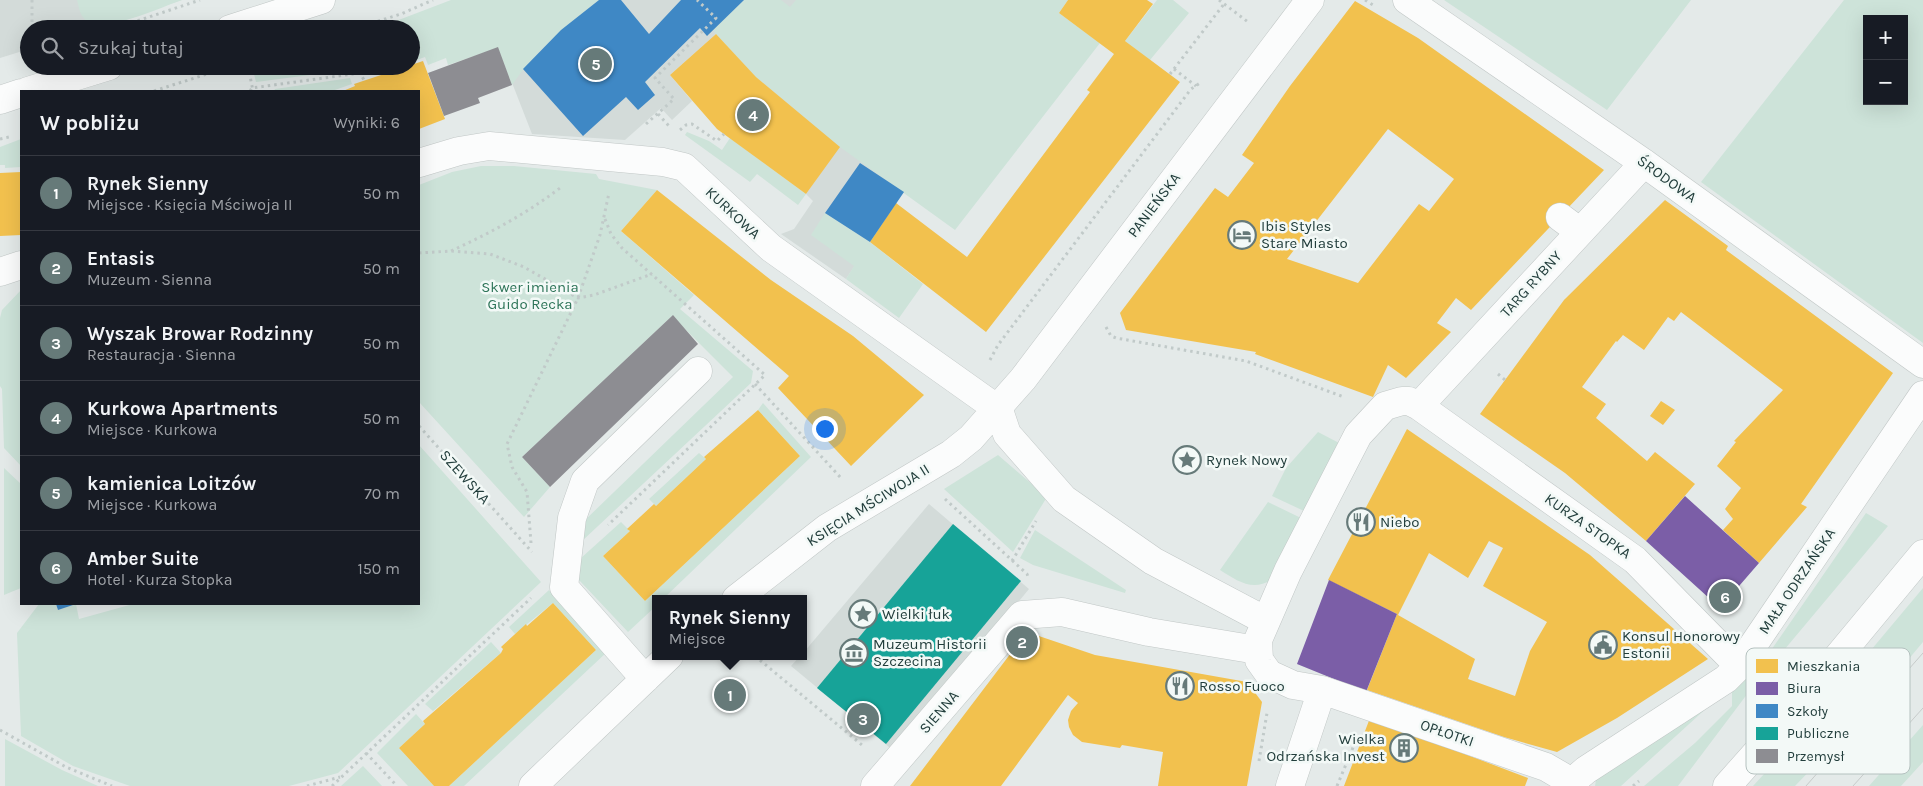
<!DOCTYPE html>
<html lang="pl">
<meta charset="utf-8">
<style>
body{margin:0;font-family:Karla,sans-serif;background:#20242c;color:#f1f3f6}
.controls{position:absolute;right:15px;top:15px;display:grid;overflow:hidden;border-radius:0px;box-shadow:0 5px 20px #0002}
.controls button{width:45px;height:45px;display:grid;place-items:center;padding:0;border:0;border-bottom:1px solid #363941;background:#171b24;color:#f1f3f6;font:25px sans-serif}
.you{position:absolute;left:824px;top:428px;width:18px;height:18px;margin:-12px;border:4px solid #fff;border-radius:50%;background:#1a73e8;box-shadow:0 0 0 8px #1a73e833}
.badge{display:grid;place-items:center;width:32px;height:32px;border-radius:50%;background:#667a79;color:#fff;font-size:16px;font-weight:700}
.pin{position:absolute;translate:-50% -50%;border:2px solid #fff;box-shadow:0 1px 5px #0006}
.popup{position:absolute;left:652px;top:595px;width:155px;height:65px;box-sizing:border-box;display:grid;place-content:center;border-radius:0px;background:#171b24;filter:drop-shadow(0 1px 4px #0005);font-size:16px;white-space:nowrap;color:#9ea1a6}
.popup b{font-size:19px;color:#f1f3f6}
.popup::after{content:'';position:absolute;left:50%;top:100%;margin-left:-10px;border:10px solid transparent;border-top-color:#171b24}
.list{margin:0;padding:0;list-style:none}
h2{display:flex;justify-content:space-between;align-items:center;height:65px;margin:0;padding:0 20px;font-size:21px}
h2 small{font-size:16px;font-weight:400;color:#9ea1a6}
.list li{display:grid;grid-template-columns:32px 1fr auto;gap:15px;align-items:center;box-sizing:border-box;height:75px;padding:0 20px;border-top:1px solid #363941}
.list b{display:block;font-size:19px;white-space:nowrap}
.list p{margin:0;font-size:16px;white-space:nowrap;color:#9ea1a6}
.list em{font-size:16px;font-style:normal;color:#9ea1a6}
.icon{flex:none;width:28px;height:28px;fill:none;stroke:currentColor;stroke-width:2;stroke-linecap:round;stroke-linejoin:round}
.map{position:relative;flex:none;width:1923px;height:786px;overflow:hidden}
.search{position:absolute;background:#171b24;box-shadow:0 5px 20px #0002;left:20px;top:20px;width:400px;height:55px;display:flex;align-items:center;gap:12px;box-sizing:border-box;padding:0 18px;border-radius:28px;color:#9ea1a6;font-size:19px}
.panel{position:absolute;background:#171b24;box-shadow:0 5px 20px #0002;left:20px;top:90px;width:400px;height:515px;border-radius:0px}
.map>svg:first-child{display:block}
</style>
<div class="map">
<svg width="1923" height="786" viewBox="0 0 1923 786">
<rect width="100%" height="100%" fill="#e4eae9"/>
<!-- built -->
<path fill="#d3dbd9" d="M0 0H182L94 29H29V49L0 58Z
M474 0H934L896 203 846 279 781 234 794 229 813 201 806 194 839 147 756 77 716 34 670 75 692 101 672 120 661 108 625 140 532 134 498 47Z
M929 504 1029 589 895 752 791 666 800 656H804V652Z"/>
<!-- green -->
<path fill="#cde3d9" fill-rule="evenodd" d="M77 0H182C161 7 107 33 87 21 80 17 79 7 77 0Z
M451 0H599C567 25 535 51 512 85L498 48 448 65 446 58 428 65 425 57 411 62V29H375Z
M744 0H781L790 7 796 0H1068L1059 13 1100 43 955 230 840 147 756 77 716 34 713 30Z
M1157 0H1173L1189 13 1150 60 1125 41Z
M1444 0H1691L1607 110Z
M1844 0H1923V343L1701 182ZM1867 19H1904V101H1867Z
M252 66H345L341 71 256 82Z
M350 78 352 84 332 91H274L275 89Z
M687 132 709 141 722 150 730 138 806 194 798 205 757 174 750 182 685 135Z
M21 139V167L5 168V165H0V147Z
M481 166H514L596 174 599 179 657 190 621 231 694 295 680 309 753 371 751 383 582 541 583 522 733 377 672 316 522 457 550 487 524 517 419 402V185L452 172Z
M825 213 870 242 923 284 899 318 846 279 854 266 811 235Z
M21 290V466L4 448 2 389 0 386V318L2 310Z
M763 403 811 457 663 599H656V606L628 632 579 580 581 558 621 522 630 531 603 556 645 601 800 456 758 410Z
M1318 432 1341 444 1304 511 1272 496 1286 468Z
M419 445 541 582 338 773 289 786H130L73 766 21 736 17 633 39 604H56L58 610 76 604 79 619 133 604H419Z
M699 453 706 459 656 506 649 499Z
M998 455 1047 497 1013 552 944 489Z
M4 468 21 484V588L4 595Z
M1268 502 1301 518 1271 580C1252 592 1236 580 1220 570Z
M1866 513 1888 526 1748 693 1678 786H1644L1695 743 1732 706V692L1765 659Z
M1035 530 1126 590 1125 593 1033 565 1020 558Z
M1923 588V642L1850 729 1795 786H1753L1799 736Z
M549 590 607 652 464 786H449L596 650 553 603 515 634 509 627Z
M491 642 501 653 433 711 425 704Z
M1710 705 1621 786H1595L1596 780Z
M416 714 425 724 399 748 434 786H408L377 753Z
M1923 725V762L1901 786H1869Z
M5 739 62 770 98 786H5Z
M363 766 382 786H341Z"/>
<!-- homes -->
<path fill="#f2c14e" fill-rule="evenodd" d="M1068 0H1147L1153 4 1125 41 1180 82 986 332 870 242 896 203 967 257 1090 92 1087 90 1114 54 1059 13Z
M1355 1 1418 38 1604 170 1471 310 1456 298 1437 323 1451 332 1406 378 1388 365 1373 397 1255 354 1256 352 1126 330 1120 313 1215 188 1228 197 1254 163 1242 155 1290 86ZM1388 129 1454 179 1429 211 1419 204 1358 283 1287 259Z
M716 34 756 77 840 147 806 194 717 129 670 75Z
M423 61 445 119 419 129V91H343L355 86 354 84Z
M21 172V235L0 236V173Z
M657 190 771 280 853 336 924 395 851 466 778 388 789 376 621 231Z
M1665 200 1728 246 1726 250 1893 373 1801 504 1807 507 1759 563 1723 530 1733 519 1725 509 1741 488 1717 466 1736 442 1734 441 1783 390 1681 312 1674 321 1668 317 1644 350 1623 335 1617 342 1616 341 1582 387 1606 404 1596 418 1647 461 1655 452 1695 484 1646 541 1565 473 1480 414 1564 300Z
M1661 401 1675 410 1663 425 1650 416Z
M758 410 800 456 645 601 603 556 630 531 627 529 654 504 656 506 706 459 704 457Z
M1407 429 1590 555 1708 659 1617 718 1557 752 1504 737 1367 690 1397 614 1328 580ZM1489 541 1503 548 1483 586 1547 622 1530 651 1515 696 1468 679 1475 659 1398 615 1429 553 1468 578Z
M553 603 596 650 449 786H434L399 748 425 724 423 721 501 653 503 649 501 647 526 624 527 626Z
M1027 632 1095 655 1247 682 1262 702 1247 786H1158L1163 752 1122 745 1120 748 1082 742 1073 735 1069 727 1068 720 1071 711 1078 703 1068 695 1001 786H910Z
M1370 718 1528 778 1525 786H1344Z"/>
<!-- offices -->
<path fill="#7b5ea7" d="M1685 496 1759 563 1720 608 1646 541Z
M1329 580 1397 614 1366 692 1297 664Z"/>
<!-- schools -->
<path fill="#3f88c5" d="M599 0H621L649 34 681 0H744L707 36 700 28 645 82 655 95 638 110 626 97 583 136 523 69 561 30Z
M860 163 904 192 870 242 825 213Z
M56 604H76L58 610Z"/>
<!-- public -->
<path fill="#17a398" d="M953 524 1021 581 886 744 817 688Z"/>
<!-- industry -->
<path fill="#8d8d92" d="M498 47 512 85 478 98 480 103 444 116 428 73Z
M673 315 698 344 550 487 522 457Z"/>
<g fill="none" stroke-linecap="round" stroke-linejoin="round">
<defs>
<path id="minor" d="M1407 0 1644 163 1923 364
M230 29 321 0
M28 91 109 66
M0 100 21 93
M419 163 459 151 489 146 663 162 684 167 771 248 999 410
M1560 217 1579 231
M0 272 21 265
M1419 406 1644 163
M999 410 1007 434 1064 499 1153 561 1266 621
M736 599 827 528 951 454 971 438 1023 379 1310 0
M645 679 564 587 572 518 585 481 698 371
M1570 781 1546 767 1322 690 1293 685 1269 674 1259 660 1258 640 1288 571 1358 435 1385 406 1402 401H1409L1419 406 1635 560 1739 666
M533 786 669 656
M875 786 1022 615 1062 612 1149 632 1257 650
M1290 786 1322 690
M1567 786 1586 770 1726 679 1739 666 1923 395
M1727 786 1783 723 1923 554"/>
</defs>
<!-- minor casing -->
<use href="#minor" stroke="#c1c7c6" stroke-width="29"/>
<!-- path -->
<path stroke="#c1cac9" stroke-width="3" stroke-dasharray="2.5 4" stroke-linecap="butt" d="M32 0V29
M1219 0 1248 22
M1365 0 1373 5
M113 29 200 0
M353 29 401 14 433 0
M248 66 253 91
M356 66 364 80
M1174 69 1196 86
M1170 74 1224 4
M154 91 232 66
M250 91 252 88 360 73
M658 114 669 126
M646 124 674 99 655 78 716 18 697 0
M680 130 686 125 692 124 717 141 724 134
M0 139 9 137
M605 219 611 234 622 248 765 375 608 525
M451 251C490 233 526 214 560 188
M419 253 451 251 490 254 524 267 578 298 594 295 652 274
M1106 327 1111 336 1116 338 1246 361 1344 397
M990 360 998 345 1191 89 1200 83
M1498 374 1505 380
M755 384 841 478
M419 426 532 552
M945 499 1027 574 1029 579
M531 543 527 492 512 467 507 444 578 298 600 235 609 193
M1012 561 1036 521
M755 656 862 745
M0 730 66 767 112 786
M366 753 397 786
M1259 761 1267 713
M307 786 340 777
M332 786 531 598
M1337 786 1357 738
M1633 786 1639 781"/>
<!-- minor -->
<use href="#minor" stroke="#fbfcfc" stroke-width="28"/>
<!-- tram -->
<path stroke="#c7cbca" stroke-width="1" d="M1806 786 1923 653
M1853 786 1923 708"/>
</g>
<!-- icons -->
<defs>
<symbol id="hotel-ring" viewBox="-11 -11 22 22"><circle r="9.5" fill="#f3f9f7" stroke="#667a79" stroke-width="1.5"/><path d="M-6-4.5h1.5V1H6V5H4.5V3h-9V5H-6ZM-4 0a1.8 1.8 0 1 1 3.6 0ZM.5 0V-2.5h3Q6-2.5 6 0Z" fill="#667a79"/></symbol>
<symbol id="sight-ring" viewBox="-11 -11 22 22"><circle r="9.5" fill="#f3f9f7" stroke="#667a79" stroke-width="1.5"/><path d="M0-6L1.8-2.2L6-1.7L2.9 1.2L3.7 5.4L0 3.3L-3.7 5.4L-2.9 1.2L-6-1.7L-1.8-2.2Z" fill="#667a79"/></symbol>
<symbol id="restaurant-ring" viewBox="-11 -11 22 22"><circle r="9.5" fill="#f3f9f7" stroke="#667a79" stroke-width="1.5"/><path d="M-5-6h1v4h1v-4h1v4h1v-4h1v5L-1.5 .5V6h-2V.5L-5-1ZM5-6V6H3V1.5H1.5Q1.5-4 5-6Z" fill="#667a79"/></symbol>
<symbol id="civic-ring" viewBox="-11 -11 22 22"><circle r="9.5" fill="#f3f9f7" stroke="#667a79" stroke-width="1.5"/><path d="M-.6-6.5H3V-4.5H.6V-3L4-1V1h2V6H-6V1h2V-1L-.6-3ZM-1.2 2.5V6h2.4V2.5Z" fill="#667a79"/></symbol>
<symbol id="museum-ring" viewBox="-11 -11 22 22"><circle r="9.5" fill="#f3f9f7" stroke="#667a79" stroke-width="1.5"/><path d="M0-6L6-3V-2H-6V-3ZM-5-1h2V3h-2ZM-1-1h2V3h-2ZM3-1h2V3H3ZM-6 4H6V6H-6Z" fill="#667a79"/></symbol>
<symbol id="building-ring" viewBox="-11 -11 22 22"><circle r="9.5" fill="#f3f9f7" stroke="#667a79" stroke-width="1.5"/><path d="M-4-6H4V6H1V3H-1V6H-4ZM-2.5-4.3h1.7v1.8h-1.7ZM.8-4.3h1.7v1.8H.8ZM-2.5-1h1.7V.8h-1.7ZM.8-1h1.7V.8H.8Z" fill="#667a79"/></symbol>
</defs>
<g fill-rule="evenodd">
<use href="#hotel-ring" x="1226" y="219" width="32" height="32"/>
<use href="#sight-ring" x="1171" y="444" width="32" height="32"/>
<use href="#restaurant-ring" x="1345" y="506" width="32" height="32"/>
<use href="#sight-ring" x="847" y="598" width="32" height="32"/>
<use href="#civic-ring" x="1587" y="629" width="32" height="32"/>
<use href="#museum-ring" x="838" y="637" width="32" height="32"/>
<use href="#restaurant-ring" x="1164" y="670" width="32" height="32"/>
<use href="#building-ring" x="1388" y="732" width="32" height="32"/>
</g>
<g text-anchor="middle" dominant-baseline="central" stroke-width="5" stroke-linejoin="round" paint-order="stroke">
<!-- street labels -->
<g font-size="15" fill="#223e3c" stroke="#f3f9f7">
<text transform="translate(1667 179) rotate(36)">ŚRODOWA</text>
<text transform="translate(1154 205) rotate(-53)">PANIEŃSKA</text>
<text transform="translate(733 213) rotate(43)">KURKOWA</text>
<text transform="translate(1531 284) rotate(-48)">TARG RYBNY</text>
<text transform="translate(465 477) rotate(48)">SZEWSKA</text>
<text transform="translate(868 505) rotate(-32)">KSIĘCIA MŚCIWOJA II</text>
<text transform="translate(1588 526) rotate(35)">KURZA STOPKA</text>
<text transform="translate(1797 581) rotate(-56)">MAŁA ODRZAŃSKA</text>
<text transform="translate(939 712) rotate(-49)">SIENNA</text>
<text transform="translate(1447 733) rotate(19)">OPŁOTKI</text>
</g>
<!-- poi labels -->
<g font-size="15" fill="#223e3c" stroke="#f3f9f7" text-anchor="start">
<text x="1261" y="226">Ibis Styles<tspan x="1261" dy="17">Stare Miasto</tspan></text>
<text x="1206" y="460">Rynek Nowy</text>
<text x="1380" y="522">Niebo</text>
<text x="882" y="614">Wielki łuk</text>
<text x="1622" y="636">Konsul Honorowy<tspan x="1622" dy="17">Estonii</tspan></text>
<text x="873" y="644">Muzeum Historii<tspan x="873" dy="17">Szczecina</tspan></text>
<text x="1199" y="686">Rosso Fuoco</text>
<text x="1385" y="739" text-anchor="end">Wielka<tspan x="1385" dy="17">Odrzańska Invest</tspan></text>
</g>
<!-- park labels -->
<g font-size="15" fill="#2d7458" stroke="#f3f9f7">
<text x="530" y="287">Skwer imienia<tspan x="530" dy="17">Guido Recka</tspan></text>
</g>
</g>
<!-- legend -->
<rect x="1746" y="648" width="164" height="126" rx="8" fill="#f3f9f7" stroke="#b4c1bf" stroke-width="1"/>
<rect x="1756" y="659" width="22" height="14" fill="#f2c14e"/>
<rect x="1756" y="682" width="22" height="13" fill="#7b5ea7"/>
<rect x="1756" y="704" width="22" height="14" fill="#3f88c5"/>
<rect x="1756" y="727" width="22" height="13" fill="#17a398"/>
<rect x="1756" y="749" width="22" height="14" fill="#8d8d92"/>
<g font-size="14" fill="#223e3c">
<text x="1787" y="671">Mieszkania</text>
<text x="1787" y="693">Biura</text>
<text x="1787" y="716">Szkoły</text>
<text x="1787" y="738">Publiczne</text>
<text x="1787" y="761">Przemysł</text>
</g>
</svg>
<div class="controls">
<button>+</button>
<button>−</button>
</div>
<div class="you"></div>
<div class="pin badge" style="left:730px;top:695px">1</div>
<div class="popup"><b>Rynek Sienny</b>Miejsce</div>
<div class="pin badge" style="left:1022px;top:642px">2</div>
<div class="pin badge" style="left:863px;top:719px">3</div>
<div class="pin badge" style="left:753px;top:115px">4</div>
<div class="pin badge" style="left:596px;top:64px">5</div>
<div class="pin badge" style="left:1725px;top:597px">6</div>
<div class="search"><svg class="icon" aria-label="search" viewBox="0 0 24 24"><circle cx="10" cy="10" r="6"/><path d="M15 15l6 6"/></svg>Szukaj tutaj</div>
<section class="panel">
<h2>W pobliżu<small>Wyniki: 6</small></h2>
<ul class="list">
<li><span class="badge">1</span><div><b>Rynek Sienny</b><p>Miejsce · Księcia Mściwoja II</p></div><em>50 m</em></li>
<li><span class="badge">2</span><div><b>Entasis</b><p>Muzeum · Sienna</p></div><em>50 m</em></li>
<li><span class="badge">3</span><div><b>Wyszak Browar Rodzinny</b><p>Restauracja · Sienna</p></div><em>50 m</em></li>
<li><span class="badge">4</span><div><b>Kurkowa Apartments</b><p>Miejsce · Kurkowa</p></div><em>50 m</em></li>
<li><span class="badge">5</span><div><b>kamienica Loitzów</b><p>Miejsce · Kurkowa</p></div><em>70 m</em></li>
<li><span class="badge">6</span><div><b>Amber Suite</b><p>Hotel · Kurza Stopka</p></div><em>150 m</em></li>
</ul>
</section>
</div>
